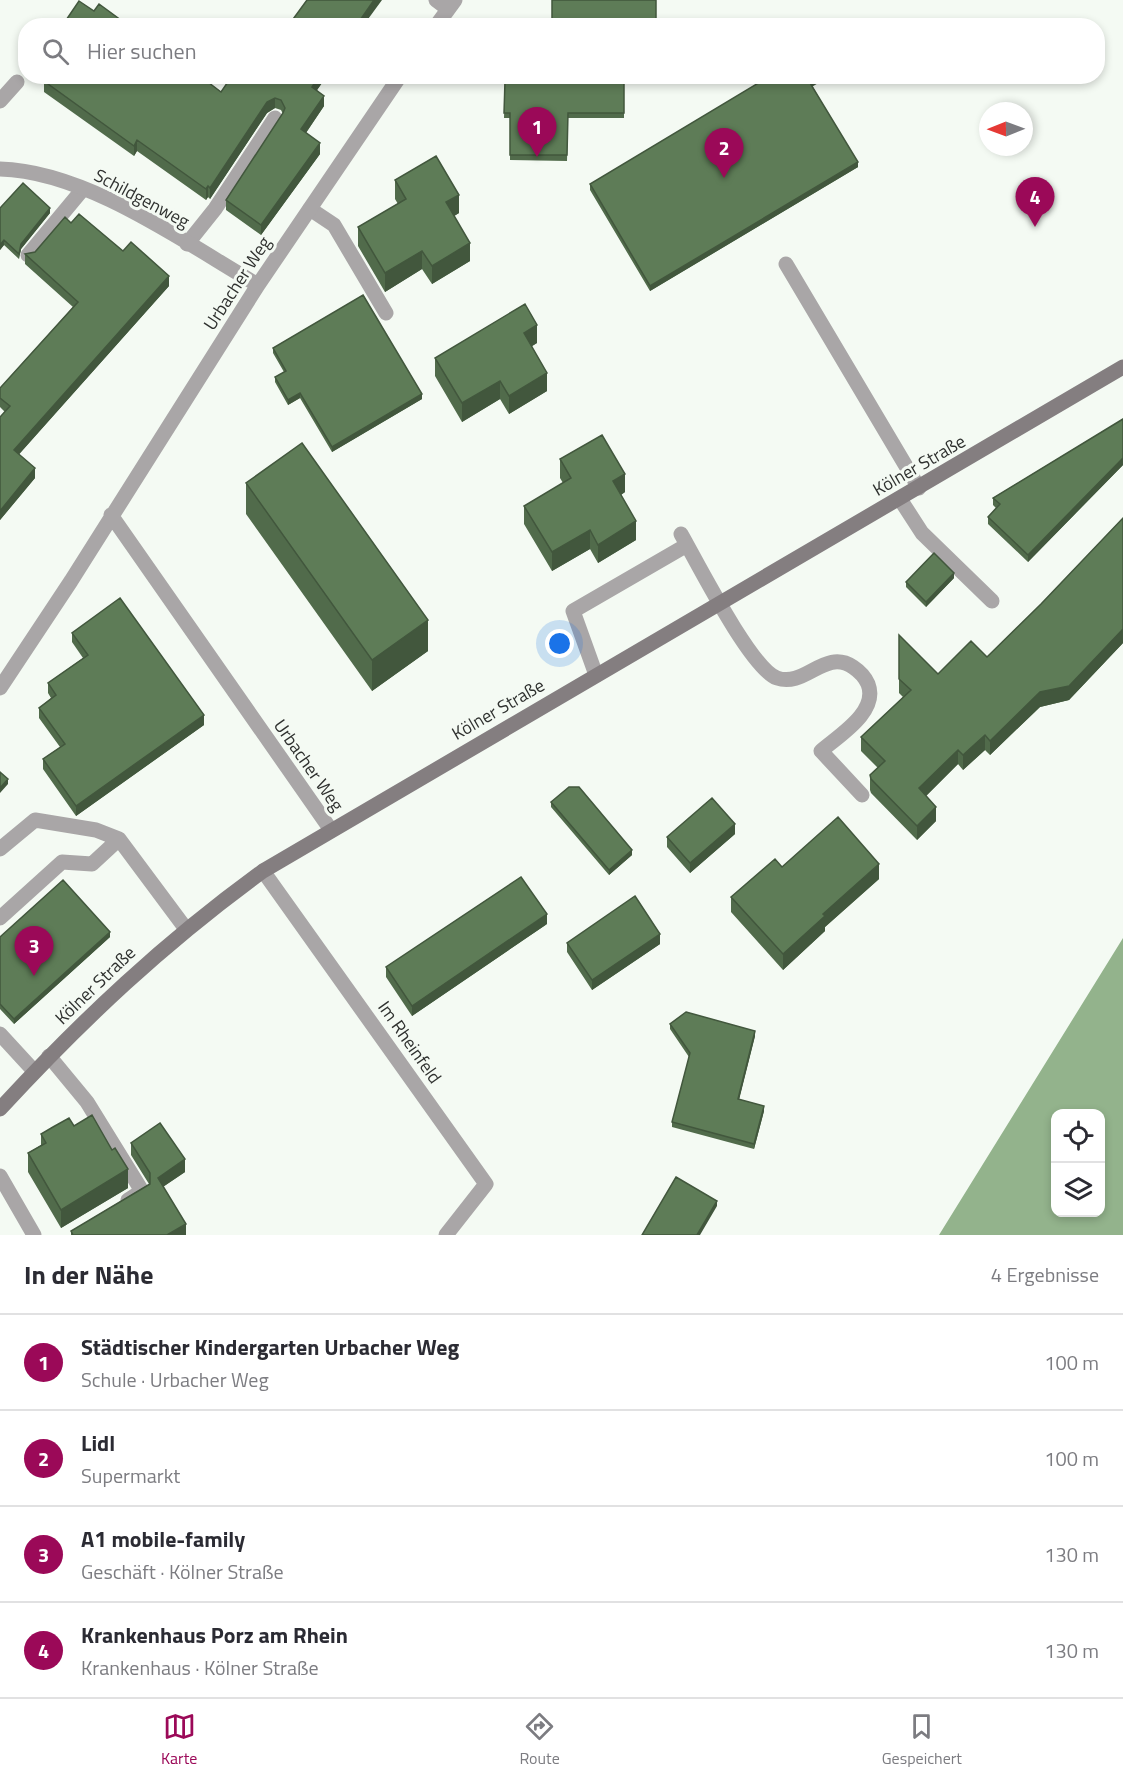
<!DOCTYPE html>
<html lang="de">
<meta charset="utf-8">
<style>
body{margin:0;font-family:"Titillium Web",sans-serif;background:#f2f2f3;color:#2b2b33}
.controls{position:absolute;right:18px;bottom:18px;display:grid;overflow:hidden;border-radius:12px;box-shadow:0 3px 9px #0003}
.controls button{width:54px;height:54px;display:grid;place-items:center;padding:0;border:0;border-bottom:2px solid #e1e1e2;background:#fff;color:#2b2b33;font:30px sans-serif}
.compass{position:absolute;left:979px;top:102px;width:54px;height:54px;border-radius:50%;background:#fff;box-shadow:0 3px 9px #0003;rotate:269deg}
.you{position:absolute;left:560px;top:644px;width:21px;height:21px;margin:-15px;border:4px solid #fff;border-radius:50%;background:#1a73e8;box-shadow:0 0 0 9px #1a73e833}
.badge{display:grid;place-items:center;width:39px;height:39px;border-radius:50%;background:#9b0958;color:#fff;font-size:20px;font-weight:700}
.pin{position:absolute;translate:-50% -50px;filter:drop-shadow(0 2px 3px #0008)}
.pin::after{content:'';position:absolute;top:32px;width:21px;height:18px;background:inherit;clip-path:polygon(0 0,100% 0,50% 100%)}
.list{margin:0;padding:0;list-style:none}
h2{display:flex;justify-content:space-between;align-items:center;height:78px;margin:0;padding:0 24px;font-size:26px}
h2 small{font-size:20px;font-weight:400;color:#7c7c81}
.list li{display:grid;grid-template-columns:39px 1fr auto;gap:18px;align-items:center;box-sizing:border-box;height:96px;padding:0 24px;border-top:2px solid #e1e1e2}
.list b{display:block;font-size:22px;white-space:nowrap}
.list p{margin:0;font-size:20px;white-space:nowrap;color:#7c7c81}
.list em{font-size:20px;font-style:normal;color:#7c7c81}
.icon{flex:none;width:33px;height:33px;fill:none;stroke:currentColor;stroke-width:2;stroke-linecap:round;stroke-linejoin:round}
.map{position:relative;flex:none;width:1123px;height:1235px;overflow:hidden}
.search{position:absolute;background:#fff;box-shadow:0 3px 9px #0003;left:18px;right:18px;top:18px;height:66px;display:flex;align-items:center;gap:15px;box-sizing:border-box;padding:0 21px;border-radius:24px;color:#7c7c81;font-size:22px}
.sheet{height:462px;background:#fff}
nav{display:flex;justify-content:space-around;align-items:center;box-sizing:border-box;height:84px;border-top:2px solid #e1e1e2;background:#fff;font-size:16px;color:#7c7c81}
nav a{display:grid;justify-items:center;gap:3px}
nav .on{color:#9b0958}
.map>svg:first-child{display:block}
</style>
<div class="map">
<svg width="1123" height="1235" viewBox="0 0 1123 1235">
<rect width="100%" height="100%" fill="#f4faf3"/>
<!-- water -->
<path fill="#93b38c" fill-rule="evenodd" d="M1123 938V1235H939ZM1056 1114H1100V1212H1056Z"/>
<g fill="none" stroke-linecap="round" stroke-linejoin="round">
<!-- service -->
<path stroke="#a9a6a7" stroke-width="15" d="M0 101 17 82
M310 209 334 225 386 313
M187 244 215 209 275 118
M28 255 83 189
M786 264 919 488
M900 499 922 533 992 601
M681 534C697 562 751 669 777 678 805 688 825 648 853 667 859 671 865 677 868 684 879 712 838 736 821 751L862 795
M596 675 573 611 687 545
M0 849 35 820 96 830 119 839
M0 918 62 862 92 864 119 839 186 929
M0 1034 34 1071
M49 1056 87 1102 142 1191 128 1200
M0 1176 34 1235"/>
<!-- minor -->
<path stroke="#a9a6a7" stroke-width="15" d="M436 0 448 9
M436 26 455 0
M0 169C86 171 184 242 258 285
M111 515 331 830
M0 688 71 581 258 285 400 76
M263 871 486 1184 446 1235"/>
<!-- secondary -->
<path stroke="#847e80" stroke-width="15" d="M0 1109C83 1019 164 943 263 871L1123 367"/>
</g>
<!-- wall -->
<path fill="#516b4b" d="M37 76H200L221 92 232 76H327L317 90 324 106 306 133 320 154 261 235 226 210V200L283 114 281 110 275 108 267 113 210 199 208 197 206 200 137 151 134 156 44 92V81Z
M551 76H640L639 80H624V118H568L567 161 510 160V118H504L505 81H551Z
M813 87 858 167 650 291 590 190V184Z
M395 180 459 213 454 216 470 261 432 284 422 269 385 292 358 246V227L398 204 395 199Z
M0 208 50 213 21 249 19 259 4 245 0 250Z
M71 223 123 251 169 286 19 454 35 478 0 520V417L5 412 0 407V388L73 307 25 264V254L35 252Z
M537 343 532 346 547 391 509 414 500 399 462 422 435 376V358Z
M273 348 422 399 332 452 300 398 288 405 275 382V377L284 372 273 353Z
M1123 419V465L1028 562 988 524V517L996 508 993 505V498Z
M560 459 625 492 621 495 636 540 598 563 590 549 552 571 524 524V506L563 483 560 478Z
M246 483 428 651 372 691 246 514Z
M1123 518V643L1069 700 1040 707 990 755 985 750 963 770 958 764 926 796 936 821 917 840 871 793 870 790V775L878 768 861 751V737L903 697 899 693V635L938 674 987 657 1041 604Z
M954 578 926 607 906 587V582Z
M72 633 204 725 76 816 43 769V759L60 747 39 718V708L51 698 48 693V683L83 658 72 642Z
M551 802 632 855 609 875 551 807Z
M735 834 690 873 667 847V837Z
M782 867 879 879 825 927V931L783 970 731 912V897Z
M547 924 412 1016 386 977V967Z
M0 937H110L14 1024 0 1009Z
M567 943 660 944 592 990 567 952Z
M670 1024 755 1036 739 1099 764 1111 754 1149 672 1127V1122L689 1057 670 1029Z
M74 1126 112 1150 128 1188 61 1228 28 1172V1153L41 1145V1134Z
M131 1143 185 1172 163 1187 186 1235H71V1231L149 1184 131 1155Z"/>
<!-- shaded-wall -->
<path fill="#42573d" d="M374 0H382L363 26H356Z
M319 76H327L312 97V87Z
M822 76H830L810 88V83Z
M324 96V106L301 140V129Z
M275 98V108L267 113 210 199V188L267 102Z
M137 140V151L134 156V146Z
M320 143V154L261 235V225Z
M858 162V167L650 291V286Z
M208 186V197L206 200V189Z
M459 195V213L446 221V202Z
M50 208V213L21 249 19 259 21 244Z
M4 240V245L0 250V245Z
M470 243V261L432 284V266Z
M422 251V269L385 292V273Z
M169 276V286L14 460V450Z
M537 325V343L524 351V333Z
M547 373V391L509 414V396Z
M500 381V399L462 422V403Z
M300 393V398L288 405V400Z
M422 394V399L332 452V447Z
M1123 458V465L1028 562V555Z
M35 468V478L0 520V511Z
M625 474V492L613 500V481Z
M636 521V540L598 563V545Z
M590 530V549L552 571V552Z
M954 573V578L926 607V602Z
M428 620V651L372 691V660Z
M1123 629V643L1069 700 1040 707 990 755V741L1040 692Z
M204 715V725L76 816V806Z
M985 735V750L963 770V755Z
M958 750V764L919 803V788Z
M8 779V784L0 793V788Z
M936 807V821L917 840V826Z
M735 824V834L690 873V863Z
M632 850V855L609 875V870Z
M879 864V879L825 927V931L783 970V954L823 914Z
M547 914V924L412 1016V1006Z
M110 932V937L14 1024V1019Z
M660 934V944L592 990V980Z
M755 1031V1036L738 1104V1099Z
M764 1106V1111L754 1149V1144Z
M185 1159V1172L158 1190V1178Z
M128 1169V1188L61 1228V1210Z
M717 1201V1206L700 1235H697Z
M186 1224V1235H167Z"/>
<!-- building -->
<path fill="#5e7c57" stroke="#42573d" stroke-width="1.5" d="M307 0H374L356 26H288Z
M552 0H656V26H552Z
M79 1 94 11 99 4 129 26H62Z
M47 76H200L221 92 232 76H319L312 87 324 96 301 129 320 143 261 225 226 200 283 113 285 108 281 100 275 98 267 102 210 188 208 186 206 189 137 140 134 146 44 81Z
M551 76H624V113H568L567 155H510V113H504L505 81H551Z
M770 76H822L810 83 858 162 650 286 590 184Z
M436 156 459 195 446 202 470 243 432 266 422 251 385 273 358 227 406 199 395 180Z
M23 183 50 208 21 244 19 254 4 240 0 245V208Z
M79 214 123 251 131 242 169 276 14 450 35 468 0 511V417L10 406 0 398V388L78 302 25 254 35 252 65 217 71 223Z
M363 295 422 394 332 447 300 393 288 400 275 377 286 371 273 348Z
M525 304 537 325 524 333 547 373 509 396 500 381 462 403 435 358Z
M1123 419V458L1028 555 988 517 1000 504 993 498Z
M602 435 625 474 613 481 636 521 598 545 590 530 552 552 524 506 571 478 560 459Z
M302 443 428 620 372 660 246 483Z
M1123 518V629L1069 686 1040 692 990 741 985 735 963 755 958 750 919 788 936 807 917 826 871 779 870 775 885 761 861 737 911 690 899 679V635L938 674 971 641 987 657 1041 604Z
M934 553 954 573 926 602 906 582Z
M120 598 204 715 76 806 43 759 65 744 39 708 56 695 48 683 88 655 72 633Z
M0 772 8 779 0 788Z
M569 787H579L632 850 609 870 551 802Z
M712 798 735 824 690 863 667 837Z
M838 817 879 864 823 914 825 916 783 954 731 897 775 859 782 867Z
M521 877 547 914 412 1006 386 967Z
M63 880 110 932 14 1019 0 1004V937Z
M635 896 660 934 592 980 567 943Z
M686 1012 755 1031 738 1099 764 1106 754 1144 672 1122 690 1053 670 1024Z
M92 1115 112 1150 115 1148 128 1169 61 1210 28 1153 46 1143 41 1134 53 1127 69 1118 74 1126Z
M160 1123 185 1159 158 1178 186 1224 167 1235H73L71 1231 150 1184V1173L131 1143Z
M676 1177 717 1201 697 1235H642Z"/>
<g text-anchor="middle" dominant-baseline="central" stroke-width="6" stroke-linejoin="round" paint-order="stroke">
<!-- street labels -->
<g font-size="18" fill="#2f312f" stroke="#f4faf3">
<text transform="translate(142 198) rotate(28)">Schildgenweg</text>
<text transform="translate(237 283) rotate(-57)">Urbacher Weg</text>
<text transform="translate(919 465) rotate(-30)">Kölner Straße</text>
<text transform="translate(498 709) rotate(-30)">Kölner Straße</text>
<text transform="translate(309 765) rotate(55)">Urbacher Weg</text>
<text transform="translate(95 985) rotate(-44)">Kölner Straße</text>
<text transform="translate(410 1042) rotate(55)">Im Rheinfeld</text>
</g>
</g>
</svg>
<div class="controls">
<button><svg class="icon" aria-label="locate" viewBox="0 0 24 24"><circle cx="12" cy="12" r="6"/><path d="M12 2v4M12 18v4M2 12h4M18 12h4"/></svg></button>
<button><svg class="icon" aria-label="layers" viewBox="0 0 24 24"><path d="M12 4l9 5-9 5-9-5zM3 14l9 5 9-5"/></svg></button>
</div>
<svg class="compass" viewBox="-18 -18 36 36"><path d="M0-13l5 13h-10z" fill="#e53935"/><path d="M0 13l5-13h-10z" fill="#7c7c81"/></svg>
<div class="you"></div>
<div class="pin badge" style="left:537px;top:157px">1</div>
<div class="pin badge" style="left:724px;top:178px">2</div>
<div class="pin badge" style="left:34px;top:976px">3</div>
<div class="pin badge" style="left:1035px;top:227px">4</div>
<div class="search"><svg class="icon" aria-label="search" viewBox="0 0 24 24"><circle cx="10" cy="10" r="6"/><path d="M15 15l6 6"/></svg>Hier suchen</div>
</div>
<section class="sheet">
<h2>In der Nähe<small>4 Ergebnisse</small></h2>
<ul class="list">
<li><span class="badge">1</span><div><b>Städtischer Kindergarten Urbacher Weg</b><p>Schule · Urbacher Weg</p></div><em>100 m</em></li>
<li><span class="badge">2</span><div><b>Lidl</b><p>Supermarkt</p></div><em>100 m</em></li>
<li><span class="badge">3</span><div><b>A1 mobile-family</b><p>Geschäft · Kölner Straße</p></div><em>130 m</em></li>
<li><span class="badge">4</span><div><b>Krankenhaus Porz am Rhein</b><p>Krankenhaus · Kölner Straße</p></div><em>130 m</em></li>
</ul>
</section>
<nav>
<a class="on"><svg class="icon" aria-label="map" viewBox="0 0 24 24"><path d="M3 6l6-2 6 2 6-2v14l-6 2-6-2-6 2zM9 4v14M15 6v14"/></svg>Karte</a>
<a><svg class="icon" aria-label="directions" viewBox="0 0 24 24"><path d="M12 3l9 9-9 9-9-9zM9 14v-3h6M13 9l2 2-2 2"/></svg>Route</a>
<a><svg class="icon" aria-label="saved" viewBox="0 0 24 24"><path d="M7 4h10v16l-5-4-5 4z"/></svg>Gespeichert</a>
</nav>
